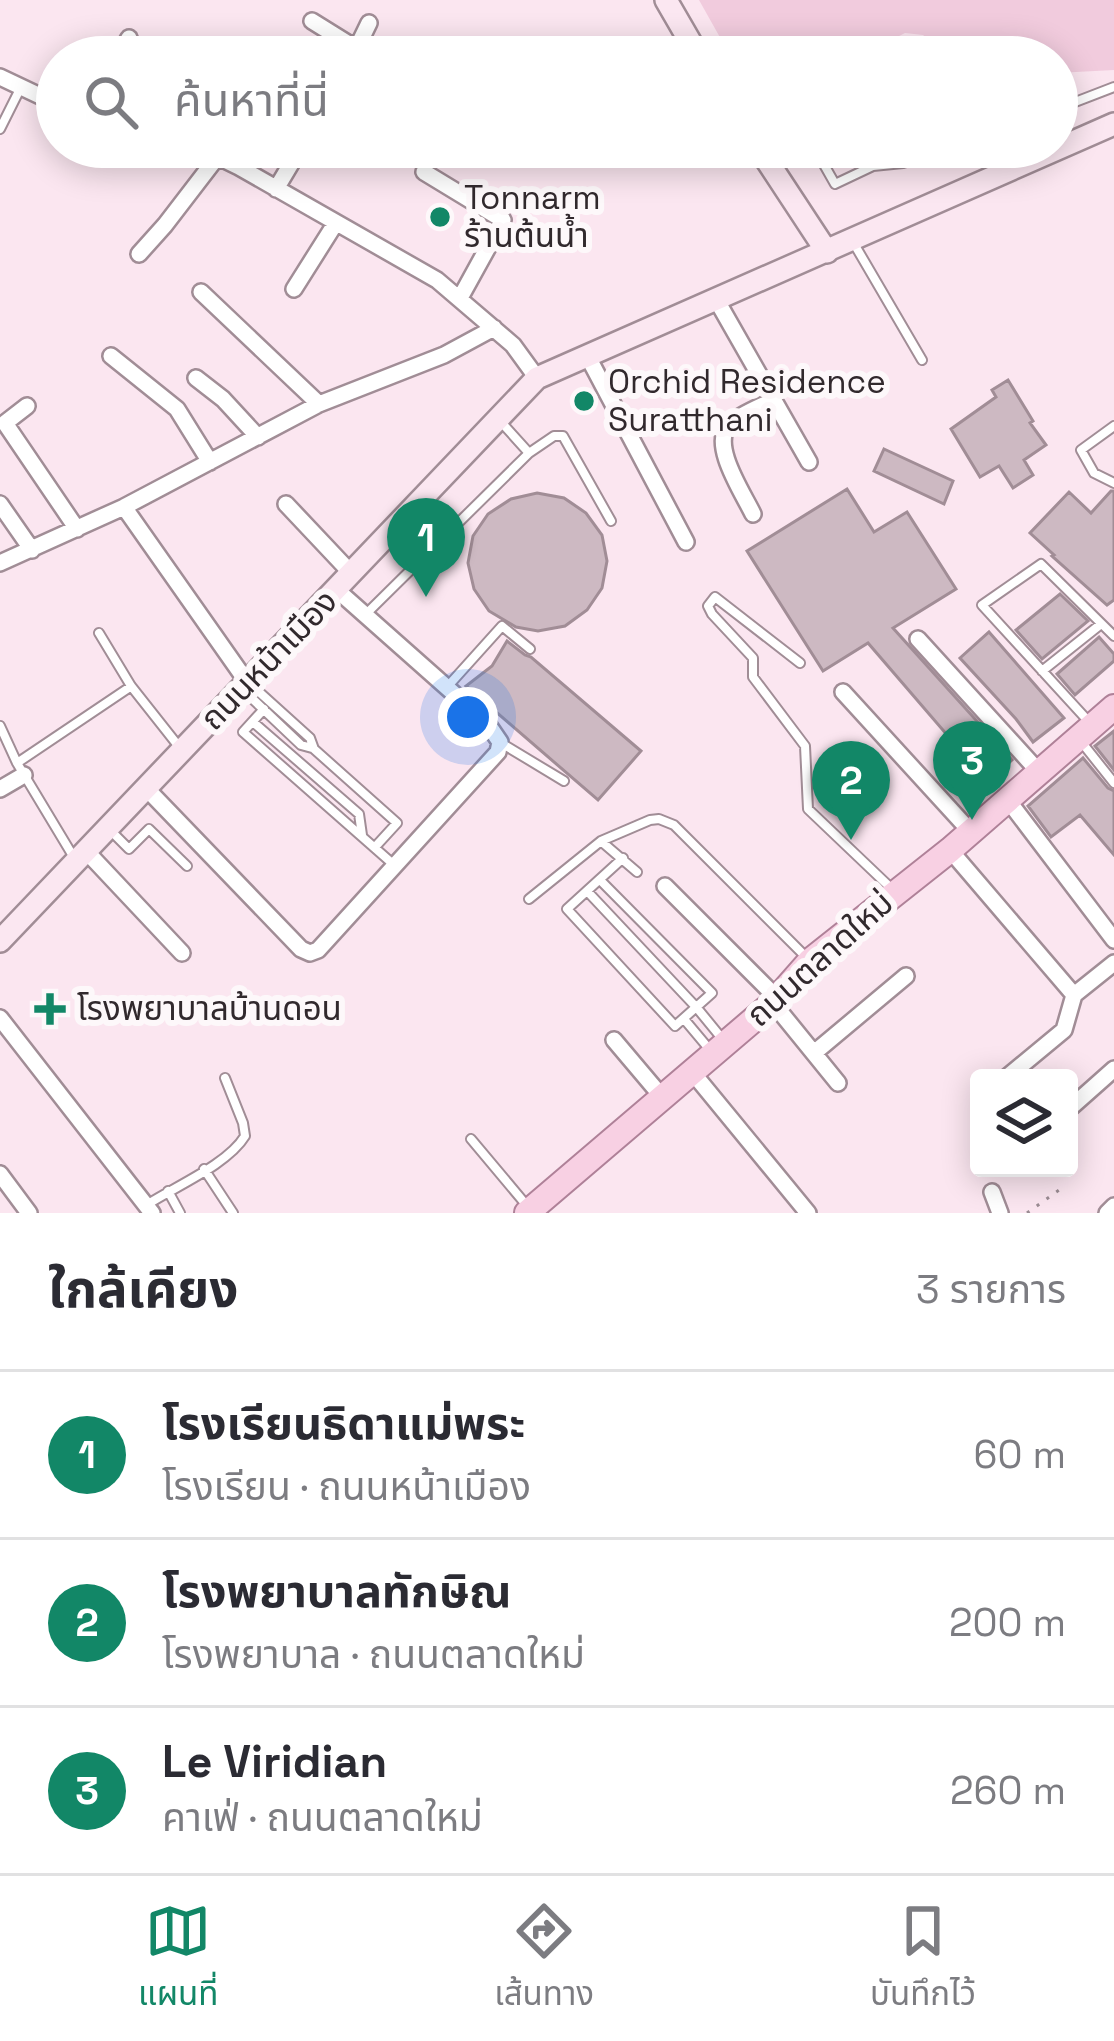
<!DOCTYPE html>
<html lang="th">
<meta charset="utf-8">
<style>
body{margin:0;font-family:"Space Grotesk","Noto Sans Thai",sans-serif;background:#f7f7f7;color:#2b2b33}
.controls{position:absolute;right:36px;bottom:36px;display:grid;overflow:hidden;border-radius:12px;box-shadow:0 6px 30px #0003}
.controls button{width:108px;height:108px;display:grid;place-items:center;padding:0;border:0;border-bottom:3px solid #e1e1e2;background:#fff;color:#2b2b33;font:60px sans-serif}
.you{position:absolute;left:468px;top:717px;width:42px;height:42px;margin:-30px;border:9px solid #fff;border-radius:50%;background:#1a73e8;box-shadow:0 0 0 18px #1a73e833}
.badge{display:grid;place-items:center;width:78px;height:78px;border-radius:50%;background:#128767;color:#fff;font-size:39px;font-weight:700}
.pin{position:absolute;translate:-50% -99px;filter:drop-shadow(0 3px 6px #0008)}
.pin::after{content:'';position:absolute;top:63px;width:42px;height:36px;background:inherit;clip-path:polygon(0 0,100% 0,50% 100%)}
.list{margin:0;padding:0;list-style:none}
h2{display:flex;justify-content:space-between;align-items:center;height:156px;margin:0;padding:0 48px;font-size:51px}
h2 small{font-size:39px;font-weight:400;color:#7c7c81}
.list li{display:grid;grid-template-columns:78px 1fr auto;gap:36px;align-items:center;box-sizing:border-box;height:168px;padding:0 48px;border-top:3px solid #e1e1e2}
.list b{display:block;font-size:45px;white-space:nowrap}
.list p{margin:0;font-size:39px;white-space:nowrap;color:#7c7c81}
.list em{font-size:39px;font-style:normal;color:#7c7c81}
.icon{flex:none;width:66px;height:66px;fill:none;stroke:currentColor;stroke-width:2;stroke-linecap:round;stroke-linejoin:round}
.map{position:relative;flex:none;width:1114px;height:1213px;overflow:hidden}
.search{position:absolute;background:#fff;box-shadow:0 6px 30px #0003;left:36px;right:36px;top:36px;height:132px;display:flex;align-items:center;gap:30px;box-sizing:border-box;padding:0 42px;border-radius:66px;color:#7c7c81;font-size:45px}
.sheet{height:660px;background:#fff}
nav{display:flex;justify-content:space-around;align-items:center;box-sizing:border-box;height:168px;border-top:3px solid #e1e1e2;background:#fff;font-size:33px;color:#7c7c81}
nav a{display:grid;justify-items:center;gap:6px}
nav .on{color:#128767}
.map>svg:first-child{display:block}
</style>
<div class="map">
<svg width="1114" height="1213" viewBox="0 0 1114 1213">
<rect width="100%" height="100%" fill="#fbe6f0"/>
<!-- green -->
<path fill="#f1cbdd" d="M699 0H1114V70L1057 73V57H950L923 35 905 33 858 57H731Z"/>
<!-- building -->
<path fill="#cdb9c2" stroke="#a18d96" stroke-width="3" d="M1008 380 1033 421 1030 423 1046 445 1024 460 1033 475 1013 488 999 466 980 477 951 429 996 397 992 390Z
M884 449 953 481 944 504 874 471Z
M847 489 874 532 907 512 956 589 893 628 1012 760 982 787 960 764 967 758 868 643 823 671 747 551Z
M1111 491H1114V600L1107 605 1052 556 1054 555 1030 533 1069 492 1091 513Z
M537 493 564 498 586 513 602 535 607 561 602 588 587 610 565 626 538 631 516 627 489 611 474 589 468 563 473 536 488 514 511 499Z
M1060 594 1088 621 1042 659 1016 630Z
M989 632 1064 718 1033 742 1016 719 960 658Z
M1099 637 1114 654V661L1075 695 1057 674Z
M507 641 525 655 531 657 641 751 598 800 466 686 492 666Z
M1114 731V770L1095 746Z
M1083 758 1108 788 1114 791V855L1080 815 1051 837 1028 806Z"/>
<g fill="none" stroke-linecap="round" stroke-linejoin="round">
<defs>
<path id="lane" d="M1057 109 1114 87
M0 129 20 89
M814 147 835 184 873 166
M861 147 873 166 903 163 954 147
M853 242 922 360
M502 423 529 453
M1114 426 1081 450 1094 473 1114 483
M366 614 529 453 554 436H563L611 521
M99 633 131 686 180 748
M800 663 715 597 708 606 712 614 753 658V677L805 746 808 809 893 890
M1042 671 1101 624
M248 682 310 738 314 749 397 823 375 847
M448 686 502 626 530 649
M242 689 301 745 312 748
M264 709 243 732 393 864
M253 722 359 814 362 835
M1090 723 982 605 1041 564 1114 636
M0 726 17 763 73 856
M501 743 564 781
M1083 744 1114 783
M17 763 130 687
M109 829 129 849 149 829 187 866
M602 842 637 872
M600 880 712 993 675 1026 567 909 623 858
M587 891 697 1008 724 1041
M529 899 601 841 650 820 659 819 674 825 807 958
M684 1019 710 1050
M471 1139 528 1207
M204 1169 233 1213
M168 1191 180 1213
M148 1204C176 1186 228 1164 245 1136L243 1123 225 1078"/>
<path id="street" d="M312 21 357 49
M354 54 369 23
M118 57 129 38
M0 77 57 104
M198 147 239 167 437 280 513 345 537 378
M424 172 503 220 460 298
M276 189 301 147
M139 254 165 225 218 156
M294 289 335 224
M201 292 319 404
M716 299 809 462
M587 355 686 542
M111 356 177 409 210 462
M196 378 223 399 258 437
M27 406 5 423 77 529
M0 504 32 550
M286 504 352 574
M124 507 247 682
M753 514C743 493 709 443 730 424 741 414 760 407 774 400
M0 563 124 507 319 404 444 355 494 328
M918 639 1039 772
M843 692 970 831
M145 787 301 949 310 953 318 950 498 752 500 742 487 723 337 590
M0 789 24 775
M1007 799 1114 940
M950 850 1074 995
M86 851 182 953
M665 886 777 998
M1074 995 1114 963
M773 1003 838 1083
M0 1018 152 1213
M614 1040 663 1098
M814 1053 906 976
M693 1073 808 1213
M1006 1078 1064 1030 1074 995
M1069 1109 1114 1069
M0 1174 29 1213
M992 1192 1000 1213
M1107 1213 1114 1206"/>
<path id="secondary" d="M666 0 699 57
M758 147 827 252
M0 941 537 378 1114 124"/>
<path id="primary" d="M527 1213 773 1003 810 961 950 850 1114 707"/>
</defs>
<!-- lane casing -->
<use href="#lane" stroke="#a18d96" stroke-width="12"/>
<!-- street casing -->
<use href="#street" stroke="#a18d96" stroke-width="20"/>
<!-- secondary casing -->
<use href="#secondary" stroke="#a18d96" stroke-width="26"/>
<!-- primary casing -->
<use href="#primary" stroke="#af8198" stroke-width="28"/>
<!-- path -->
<path stroke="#9b8c93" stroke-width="3" stroke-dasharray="3 9" stroke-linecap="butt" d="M1027 1213 1062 1188"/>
<!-- lane -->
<use href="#lane" stroke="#fff" stroke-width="8"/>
<!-- street -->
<use href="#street" stroke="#fff" stroke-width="15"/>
<!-- secondary -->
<use href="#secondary" stroke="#fbe7f1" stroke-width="21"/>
<!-- primary -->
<use href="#primary" stroke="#f8d0e3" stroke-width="24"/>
</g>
<!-- markers -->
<g fill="#128767" stroke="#fdf8fa" stroke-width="4.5">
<circle cx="440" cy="217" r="12"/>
<circle cx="584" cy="401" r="12"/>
<path d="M44 991h12v12h12v12h-12v12h-12v-12h-12v-12h12z"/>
</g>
<g text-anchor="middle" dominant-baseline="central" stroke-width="12" stroke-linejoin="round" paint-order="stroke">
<!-- poi labels -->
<g font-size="33" fill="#31292d" stroke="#fdf8fa" text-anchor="start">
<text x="464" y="198">Tonnarm<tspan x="464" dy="38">ร้านต้นน้ำ</tspan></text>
<text x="608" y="382">Orchid Residence<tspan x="608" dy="38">Suratthani</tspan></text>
<text x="77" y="1009">โรงพยาบาลบ้านดอน</text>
</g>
<!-- street labels -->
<g font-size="33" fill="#31292d" stroke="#fdf8fa">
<text transform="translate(269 660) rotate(-46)">ถนนหน้าเมือง</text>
<text transform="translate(820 959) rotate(-42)">ถนนตลาดใหม่</text>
</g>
</g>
</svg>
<div class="controls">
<button><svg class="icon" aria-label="layers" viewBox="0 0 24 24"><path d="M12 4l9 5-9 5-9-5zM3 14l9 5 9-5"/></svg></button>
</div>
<div class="you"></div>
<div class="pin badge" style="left:426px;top:597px">1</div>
<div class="pin badge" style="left:851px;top:840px">2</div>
<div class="pin badge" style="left:972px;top:820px">3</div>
<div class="search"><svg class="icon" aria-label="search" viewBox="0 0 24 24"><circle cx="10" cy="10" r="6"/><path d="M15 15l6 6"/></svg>ค้นหาที่นี่</div>
</div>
<section class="sheet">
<h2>ใกล้เคียง<small>3 รายการ</small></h2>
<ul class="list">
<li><span class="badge">1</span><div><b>โรงเรียนธิดาแม่พระ</b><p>โรงเรียน · ถนนหน้าเมือง</p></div><em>60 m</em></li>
<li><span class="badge">2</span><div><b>โรงพยาบาลทักษิณ</b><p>โรงพยาบาล · ถนนตลาดใหม่</p></div><em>200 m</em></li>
<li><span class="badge">3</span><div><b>Le Viridian</b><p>คาเฟ่ · ถนนตลาดใหม่</p></div><em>260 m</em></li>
</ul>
</section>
<nav>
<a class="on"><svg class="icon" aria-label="map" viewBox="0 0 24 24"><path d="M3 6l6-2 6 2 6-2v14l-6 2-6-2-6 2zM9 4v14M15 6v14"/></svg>แผนที่</a>
<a><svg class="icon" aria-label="directions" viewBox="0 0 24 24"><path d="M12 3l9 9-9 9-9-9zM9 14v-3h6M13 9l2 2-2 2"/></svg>เส้นทาง</a>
<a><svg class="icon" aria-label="saved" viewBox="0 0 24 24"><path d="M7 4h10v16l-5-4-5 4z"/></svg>บันทึกไว้</a>
</nav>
